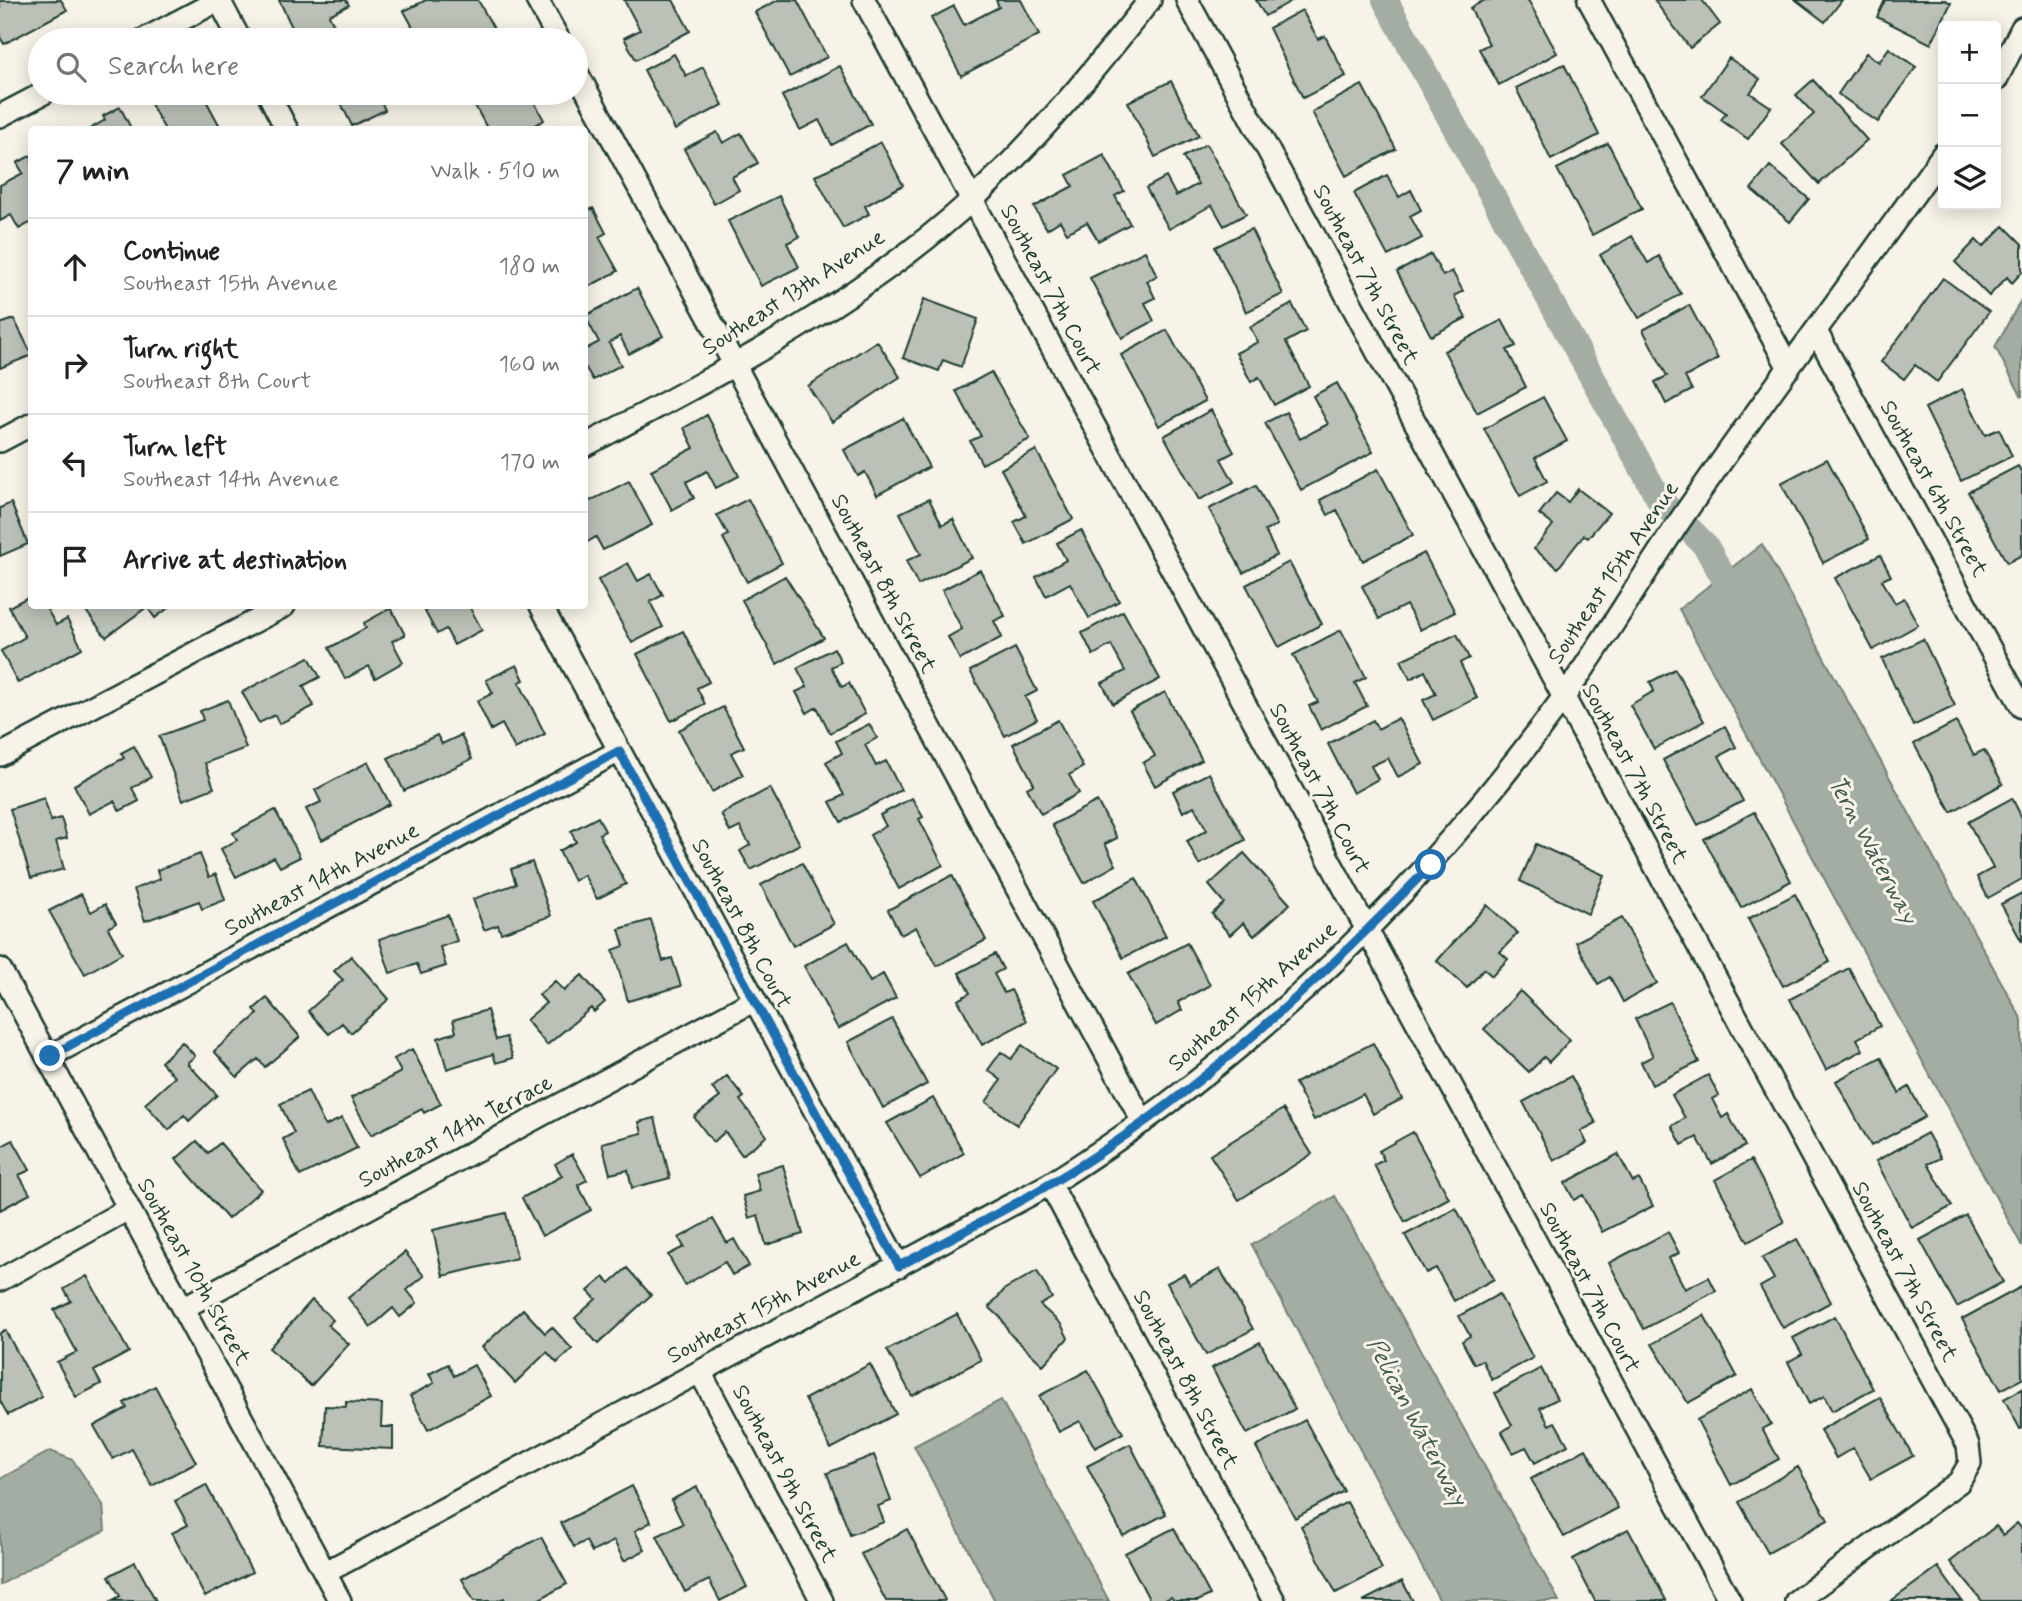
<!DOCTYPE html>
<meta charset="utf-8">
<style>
body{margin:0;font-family:Mynerve,sans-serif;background:#f2f2f2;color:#222}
.controls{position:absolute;right:21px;top:21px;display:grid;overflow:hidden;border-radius:7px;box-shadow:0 4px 18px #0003}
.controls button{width:63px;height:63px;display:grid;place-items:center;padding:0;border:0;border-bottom:2px solid #e0e0e0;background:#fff;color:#222;font:35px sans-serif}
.stop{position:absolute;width:21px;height:21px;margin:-16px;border:5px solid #1f6fb2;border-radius:50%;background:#fff}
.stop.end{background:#1f6fb2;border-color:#fff;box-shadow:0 2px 7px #0008}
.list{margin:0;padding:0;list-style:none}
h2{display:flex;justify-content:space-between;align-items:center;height:91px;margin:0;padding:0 28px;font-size:30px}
h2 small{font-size:23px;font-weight:400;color:#767676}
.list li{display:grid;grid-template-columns:46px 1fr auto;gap:21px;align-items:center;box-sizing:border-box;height:98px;padding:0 28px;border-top:2px solid #e0e0e0}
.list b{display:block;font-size:26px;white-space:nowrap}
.list p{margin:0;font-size:23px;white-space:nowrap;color:#767676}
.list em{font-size:23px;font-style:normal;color:#767676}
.icon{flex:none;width:38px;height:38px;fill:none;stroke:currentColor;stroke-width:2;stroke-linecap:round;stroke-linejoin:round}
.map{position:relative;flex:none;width:2022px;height:1601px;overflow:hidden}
.search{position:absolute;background:#fff;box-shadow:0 4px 18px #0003;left:28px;top:28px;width:560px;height:77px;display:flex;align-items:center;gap:18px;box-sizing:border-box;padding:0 24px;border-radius:38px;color:#767676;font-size:26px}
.panel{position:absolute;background:#fff;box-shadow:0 4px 18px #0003;left:28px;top:126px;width:560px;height:483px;border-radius:7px}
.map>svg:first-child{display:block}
</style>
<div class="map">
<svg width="2022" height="1601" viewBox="0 0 2022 1601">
<rect width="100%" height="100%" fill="#f7f3e8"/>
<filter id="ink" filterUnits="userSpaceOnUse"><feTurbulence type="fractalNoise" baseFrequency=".0143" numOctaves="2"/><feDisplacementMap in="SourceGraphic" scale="14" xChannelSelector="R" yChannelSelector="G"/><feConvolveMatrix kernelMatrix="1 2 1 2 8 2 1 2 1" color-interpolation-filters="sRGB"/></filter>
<g filter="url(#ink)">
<!-- water -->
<path fill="#a4ada3" stroke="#6f8077" stroke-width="2" d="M2022 298V397L1995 347Z
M1762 544 2022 1020V1246L1679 609Z
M1335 1196 1559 1601H1440L1252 1245Z
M1001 1400 1109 1601H995L914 1446Z
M50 1451 73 1460 103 1505 105 1531 50 1556 0 1585V1479Z"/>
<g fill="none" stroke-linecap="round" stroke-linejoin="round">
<!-- canal -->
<path stroke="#a4ada3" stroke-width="26" d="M1385 0 1659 499 1705 545 1740 606"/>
</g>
<!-- building -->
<path fill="#bbc1b6" stroke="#1f3d34" stroke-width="2" d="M61 0 67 10 4 44 0 37V1Z
M279 0H346L349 5 329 15 339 35 329 40H298Z
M426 0H478L500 40H453L451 35 441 40H420L404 11Z
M624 0H673L690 31 636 60 624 38 640 30Z
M778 0H797L827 57 790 77 755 12Z
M996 0H1021L1039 35 961 76 931 18 954 6 964 25 999 7Z
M1256 0H1293L1265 16Z
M1485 0H1528L1557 53 1499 85 1479 49 1489 44 1470 8Z
M1654 0H1702L1720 24 1690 48Z
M1796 0H1842L1825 22Z
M1885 0H1945L1951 3 1931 44 1877 17Z
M1302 10 1318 39 1325 36 1346 76 1303 98 1269 28Z
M1889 48 1916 67 1878 122 1838 94 1866 53 1879 62Z
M674 54 686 76 703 67 723 105 675 130 644 70Z
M1729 58 1760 79 1750 93 1771 107 1748 139 1721 120 1726 113 1702 96Z
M1564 64 1599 135 1551 160 1516 88Z
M840 66 871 124 832 145 819 120 800 130 782 96Z
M1813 80 1867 140 1819 184 1782 144 1814 114 1796 95Z
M1171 81 1199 136 1155 157 1128 102Z
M1362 85 1396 149 1346 176 1312 112Z
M145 93H202L222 130H165Z
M336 93H377L385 110 352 126Z
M480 93H529L544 120 526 130H488L472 100 481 95Z
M120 107 132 130H88L105 120 103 116Z
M717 132 723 143 741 133 758 163 732 177 739 190 714 204 684 149Z
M881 142 903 185 865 206 869 214 843 228 815 176Z
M1608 143 1642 209 1592 235 1557 169Z
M1206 144 1246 214 1224 226 1212 205 1169 229 1146 188 1166 177 1176 196 1198 184 1183 157Z
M32 155V222L19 229 11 215 0 221V185L23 173 17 163Z
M1104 155 1124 191 1115 196 1130 224 1098 241 1087 222 1067 233 1060 221 1047 229 1034 207 1073 186 1067 175Z
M1770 166 1809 199 1790 222 1751 189Z
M1387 175 1399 197 1411 190 1421 210 1410 216 1422 238 1388 256 1354 193Z
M779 196 799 237 787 243 799 267 761 286 728 221Z
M593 208 606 233 599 237 618 271 584 289V213Z
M2004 226 2022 244V272L2012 283 2007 277 1989 296 1955 262 1976 240 1983 247Z
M1251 229 1283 294 1246 312 1215 247Z
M1632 236 1648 263 1659 256 1681 294 1639 318 1600 255Z
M1145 251 1157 276 1147 281 1155 298 1145 303 1154 321 1122 338 1090 278Z
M1431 254 1443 276 1452 271 1463 291 1454 296 1466 318 1431 336 1397 272Z
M1943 278 1989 312 1937 382 1915 365 1904 379 1881 362Z
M637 288 663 336 629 354 620 336 609 343 621 365 593 380 584 365V350L599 342 585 316Z
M924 299 978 319 961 367 943 360 939 371 903 358Z
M1292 304 1306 331 1286 342 1309 386 1274 405 1259 377 1251 382 1236 353 1258 342 1250 327Z
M1689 305 1718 359 1685 377 1692 390 1666 404 1655 382 1667 376 1643 330Z
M14 319 32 355 0 368V324Z
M1502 320 1516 346 1507 350 1526 387 1477 413 1444 351Z
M1167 330 1205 401 1159 426 1121 355Z
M877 341 900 377 832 422 808 386Z
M991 372 1030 439 982 464 970 441 981 436 956 391Z
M1337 383 1373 452 1301 490 1265 423 1286 412 1300 439 1328 424 1313 396Z
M1962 389 1985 435 1999 429 2012 456 1961 481 1925 408Z
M1543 397 1567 441 1535 458 1547 481 1520 496 1484 429Z
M1211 410 1234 452 1221 459 1234 482 1199 500 1164 436Z
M707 415 739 476 716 488 707 471 686 482 694 498 672 510 651 470 694 448 684 428Z
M903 418 929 467 877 495 865 472 858 476 844 450Z
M1036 450 1073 519 1026 544 1014 522 1026 516 1001 469Z
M1827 459 1869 539 1823 563 1781 483Z
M2018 466 2022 473V555L2007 563 1968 492Z
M1378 469 1413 535 1363 561 1337 510 1328 515 1320 500Z
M629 481 652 525 603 550 596 537 584 544V504Z
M1256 485 1277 525 1265 531 1277 555 1243 573 1209 509Z
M1578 489 1609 513 1588 538 1584 535 1558 568 1534 549 1553 525 1539 514 1556 493 1568 502Z
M748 499 782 563 747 582 723 538 728 535 717 515Z
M929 499 942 525 953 519 972 558 918 585 906 561 921 554 900 513Z
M11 503 28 544 0 556V508Z
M1081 530 1119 601 1089 618 1070 583 1046 596 1036 577 1066 560 1057 543Z
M1424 553 1455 612 1420 630 1406 605 1379 619 1362 586Z
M1880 555 1891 576 1882 580 1895 603 1904 598 1918 625 1873 650 1835 578Z
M1289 562 1322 624 1279 647 1246 585Z
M628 563 638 581 651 574 663 595 650 602 663 627 632 643 598 580Z
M980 570 1005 616 994 621 1002 637 960 660 948 637 962 629 942 590Z
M785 576 824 638 777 664 742 600Z
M32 595V606H45L56 625 67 619 82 648 18 683 1 651 25 637 9 607Z
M82 606H171L155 618 147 607 106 637Z
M422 606H469L482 630 454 645 446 629 437 634Z
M391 608 405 635 392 641 403 662 375 678 369 666 345 679 329 648 366 628 364 623Z
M1123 611 1160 679 1113 704 1102 683 1125 671 1111 645 1093 655 1082 633Z
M1341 630 1366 677 1355 683 1367 706 1321 730 1309 706 1318 702 1293 655Z
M683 631 709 682 697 688 705 704 671 721 637 654Z
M1457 634 1469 658 1460 663 1477 698 1433 720 1423 700 1436 694 1425 671 1410 679 1401 660Z
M1923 639 1955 706 1913 726 1882 659Z
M834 648 841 662 831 667 842 687 849 683 865 714 830 733 817 707 807 713 796 692 807 687 797 668Z
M1015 648 1037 691 1025 697 1037 719 1005 736 970 671Z
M309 657 320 677 303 686 314 706 279 724 275 715 259 723 242 692Z
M517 665 524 680 519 682 545 734 515 749 502 724 491 730 477 701 493 693 486 680Z
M1675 669 1704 721 1654 749 1630 705 1654 691 1650 682Z
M1165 692 1202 760 1155 786 1143 763 1155 756 1130 711Z
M228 700 246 748 205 763 214 788 183 800 159 736 203 720 200 711Z
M723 707 744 747 731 753 743 775 712 792 679 730Z
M1398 718 1423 764 1398 777 1388 758 1371 766 1378 779 1353 793 1328 744 1373 720 1378 729Z
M1058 720 1083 767 1069 775 1079 793 1041 814 1027 788 1034 784 1013 744Z
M1956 722 1974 755 1984 750 2003 784 1951 812 1914 744Z
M869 724 877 738 865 745 876 766 886 761 901 790 841 822 830 802 844 795 826 762 842 753 836 741Z
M1725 726 1736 747 1719 756 1743 801 1698 825 1663 760Z
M437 735 442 744 461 735 472 759 404 791 388 758Z
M134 746 151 777 132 788 139 801 120 811 114 801 89 814 74 785 124 758 121 753Z
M368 762 390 804 322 840 306 809 321 802 315 790Z
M1209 773 1245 840 1199 865 1187 841 1207 830 1194 806 1183 812 1173 791Z
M770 788 800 844 751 870 740 851 750 845 740 827 730 832 721 814Z
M44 798 51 821 61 818 67 838 56 841 64 869 31 878 10 809Z
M912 798 923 817 919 819 943 865 899 889 870 835 886 826 880 815Z
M2012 798 2022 818V879L1988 898 1977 877 1993 868 1968 822Z
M1097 801 1117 838 1105 844 1116 865 1084 883 1052 825Z
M275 810 300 857 280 867 274 857 236 877 221 849 237 840 233 833Z
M1754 812 1791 881 1741 908 1704 839Z
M598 817 605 831 599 834 626 884 597 899 584 875 574 881 559 851 576 842 571 831Z
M1536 844 1604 875 1588 914 1520 881Z
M1244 853 1290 904 1254 936 1243 923 1230 935 1212 914 1224 903 1209 885Z
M200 854 209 877 216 874 225 900 202 909 199 901 145 921 134 889 160 879 157 870Z
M532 862 551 916 501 933 498 925 484 930 473 899 516 884 511 869Z
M802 863 834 924 793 946 761 885Z
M952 875 986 940 937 966 916 927 901 935 888 910Z
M1136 878 1166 936 1123 958 1093 901Z
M2022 893V942L2001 904Z
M81 894 91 912 105 904 116 923 108 928 122 953 85 974 49 911Z
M1795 894 1830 962 1783 986 1748 919Z
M1487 905 1518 933 1500 952 1508 959 1492 976 1484 969 1467 988 1437 961Z
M448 915 457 941 440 947 446 966 421 974 417 964 390 973 379 939Z
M1622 918 1657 983 1623 1002 1610 977 1598 984 1576 942Z
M651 920 663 961 672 958 681 986 628 1001 613 950 624 946 619 929Z
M848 942 870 982 883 974 896 998 838 1029 804 966Z
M1187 943 1210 985 1178 1002 1182 1010 1156 1025 1128 974Z
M995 954 1003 969 994 974 1004 993 1011 990 1027 1021 982 1045 958 1000 970 993 959 973Z
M351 956 389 999 351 1033 342 1023 329 1034 308 1011 343 980 334 971Z
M1849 968 1880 1026 1857 1039 1863 1050 1826 1070 1790 999Z
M582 975 605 1002 594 1012 591 1008 547 1045 526 1020 546 1003 539 995 555 981 564 991Z
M1520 991 1570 1040 1549 1062 1544 1057 1529 1072 1484 1029Z
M267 998 300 1037 265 1067 258 1059 237 1077 214 1051 258 1014 254 1009Z
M1670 1002 1699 1062 1652 1085 1641 1062 1653 1056 1635 1019Z
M487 1010 496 1040 506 1037 513 1058 496 1063 493 1054 447 1069 438 1038 456 1032 453 1020Z
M892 1019 927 1084 883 1108 848 1042Z
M182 1042 195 1056 187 1063 217 1095 189 1121 184 1115 169 1130 145 1104 175 1077 161 1062Z
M1373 1043 1402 1099 1373 1114 1363 1094 1314 1120 1295 1083Z
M1022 1045 1056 1069 1017 1125 986 1102 1001 1080 988 1070 1001 1052 1011 1059Z
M412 1049 441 1104 424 1113 422 1109 371 1135 351 1098 401 1072 394 1059Z
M1881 1057 1899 1093 1909 1087 1925 1117 1871 1146 1836 1081Z
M1708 1075 1719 1095 1712 1099 1722 1118 1728 1114 1745 1146 1712 1164 1697 1137 1682 1145 1672 1126 1685 1118 1672 1095Z
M727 1076 744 1097 740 1100 767 1136 742 1155 725 1132 713 1142 694 1117 720 1097 712 1088Z
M1571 1076 1596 1123 1581 1131 1587 1143 1554 1161 1523 1102Z
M308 1091 325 1126 342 1118 357 1148 300 1176 283 1139 294 1133 280 1104Z
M933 1098 964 1153 920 1178 887 1123Z
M1283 1109 1312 1154 1239 1200 1210 1155Z
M655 1118 670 1178 632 1188 628 1170 610 1174 602 1143 642 1133 639 1122Z
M1413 1132 1449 1198 1405 1222 1374 1165 1384 1160 1379 1151Z
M1927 1133 1941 1158 1928 1164 1952 1206 1912 1228 1876 1161Z
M13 1140 30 1170 19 1175 30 1194 0 1210V1147Z
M197 1141 208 1153 220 1143 261 1190 228 1219 176 1159Z
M572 1154 587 1180 578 1185 591 1210 542 1236 522 1198 562 1176 555 1164Z
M1618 1154 1633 1182 1639 1179 1653 1206 1602 1232 1583 1195 1574 1200 1565 1183Z
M1751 1160 1784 1222 1748 1242 1715 1180Z
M783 1165 803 1234 766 1245 758 1215 749 1218 743 1196 760 1191 755 1173Z
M1456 1208 1494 1279 1454 1301 1436 1268 1426 1273 1405 1235Z
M506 1213 517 1258 443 1276 433 1230Z
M1966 1215 2003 1282 1957 1307 1920 1240Z
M713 1219 727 1243 734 1239 749 1266 732 1275 725 1262 685 1285 668 1255 684 1247 679 1238Z
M1668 1232 1679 1253 1669 1258 1685 1289 1709 1277 1716 1291 1644 1329 1609 1263Z
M1797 1239 1831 1302 1783 1328 1760 1287 1774 1279 1762 1258Z
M405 1252 424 1276 407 1290 417 1303 400 1317 393 1308 371 1327 348 1298Z
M627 1268 651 1295 598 1344 575 1318 596 1299 588 1291 604 1277 610 1283Z
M1220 1269 1253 1329 1206 1355 1167 1283 1184 1274 1190 1285Z
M1037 1271 1052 1298 1040 1305 1061 1324 1068 1338 1043 1365 1010 1334 1001 1318 989 1307 1005 1289Z
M87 1276 129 1352 94 1371 101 1384 76 1397 57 1362 77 1352 54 1310 71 1301 64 1289Z
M2021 1287 2022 1379 2001 1390 1962 1319Z
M1499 1294 1533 1358 1492 1380 1482 1360 1474 1364 1462 1341 1470 1336 1459 1316Z
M312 1300 333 1320 328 1325 349 1344 311 1386 269 1348Z
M523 1309 545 1333 552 1327 572 1349 557 1363 547 1352 515 1383 482 1347Z
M957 1314 981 1360 912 1396 887 1350Z
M1704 1315 1737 1376 1688 1403 1652 1344Z
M1835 1316 1873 1389 1832 1411 1824 1396 1809 1404 1788 1362 1802 1354 1793 1338Z
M5 1330 42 1397 8 1415 0 1401V1333Z
M1260 1342 1295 1409 1247 1434 1212 1368Z
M448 1364 454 1376 474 1365 491 1396 428 1430 410 1396 434 1383 429 1374Z
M870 1364 896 1414 831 1449 805 1399Z
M1541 1368 1557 1399 1540 1408 1549 1425 1555 1422 1568 1445 1535 1463 1526 1447 1513 1453 1502 1432 1512 1425 1495 1393Z
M1088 1370 1123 1433 1095 1448 1080 1421 1059 1432 1039 1396Z
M155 1386 196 1462 152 1486 132 1449 113 1459 94 1426 127 1408 124 1403Z
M1752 1389 1771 1424 1762 1429 1779 1459 1731 1485 1697 1420Z
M2022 1389V1428L2020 1429 2004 1399Z
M1880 1397 1913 1456 1871 1479 1853 1448 1836 1458 1820 1430Z
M346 1402 382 1404 381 1427H393V1449L323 1446 325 1406 346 1407Z
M1305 1420 1344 1491 1295 1518 1256 1447Z
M1130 1444 1166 1514 1123 1536 1087 1466Z
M1586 1449 1618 1508 1564 1537 1531 1479Z
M874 1455 891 1501 878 1506 884 1522 850 1535 827 1473Z
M1798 1467 1828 1520 1768 1553 1739 1502Z
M206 1485 252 1572 205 1597 172 1533 188 1525 175 1501Z
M632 1486 651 1522 635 1531 645 1550 624 1561 614 1541 592 1552 586 1541 574 1547 561 1523Z
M697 1487 747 1587 720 1601 709 1580 685 1592 657 1536 683 1524 671 1500Z
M1347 1502 1382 1569 1336 1593 1301 1526Z
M2017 1523 2022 1529V1601H1982L1950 1562 1996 1526 2003 1535Z
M1174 1528 1210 1595 1198 1601H1174L1171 1597 1163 1601H1150L1125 1553Z
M907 1529 945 1600 944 1601H886L861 1554Z
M1628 1529 1666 1600 1664 1601H1595L1573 1559Z
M541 1537 567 1584 536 1601H505L504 1598 497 1601H474L462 1579Z
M135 1562 156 1601H111L120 1596 109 1576Z
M1938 1567 1962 1601H1891Z
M1402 1581 1413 1601H1363Z"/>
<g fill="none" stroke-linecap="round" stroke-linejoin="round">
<defs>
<path id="street" d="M219 0 240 40
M537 0 559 40
M864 0 1730 1601
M1187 0 1968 1445 1970 1463 1959 1482 1796 1601
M1589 0 1789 368
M143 40 219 0
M576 71 1143 1122
M1996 80 2022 28
M268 93 287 130
M0 116 44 93
M1817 333 2022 707
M0 441 32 424
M584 446C718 375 862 301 974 198 1039 138 1095 69 1150 0
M541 606 899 1266
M0 755 284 606
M0 969 340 1601
M50 1056 619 751
M1050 1184 1274 1601
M0 1280 128 1209
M183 1308 753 1001
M700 1372 822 1601
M326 1572 1050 1184C1252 1058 1423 890 1563 698 1610 633 1650 562 1697 496 1777 381 1862 269 1943 154"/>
</defs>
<!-- street casing -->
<use href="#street" stroke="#1f3d34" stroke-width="26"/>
<!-- street -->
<use href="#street" stroke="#f7f3e8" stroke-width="21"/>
</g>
</g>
<g fill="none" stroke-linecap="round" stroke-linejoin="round" filter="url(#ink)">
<!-- route -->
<path stroke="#1f6fb2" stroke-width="9" d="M50 1056 619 751 899 1266C969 1228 1041 1193 1107 1148 1226 1068 1332 968 1431 865"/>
</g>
<g text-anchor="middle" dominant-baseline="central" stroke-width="6" stroke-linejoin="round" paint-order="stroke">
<!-- street labels -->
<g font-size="23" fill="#1f3d34" stroke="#f7f3e8">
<text transform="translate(1365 275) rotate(62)">Southeast 7th Street</text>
<text transform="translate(1050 290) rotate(62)">Southeast 7th Court</text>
<text transform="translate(794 293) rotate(-33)">Southeast 13th Avenue</text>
<text transform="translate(1933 489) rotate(61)">Southeast 6th Street</text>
<text transform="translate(1614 573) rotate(-56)">Southeast 15th Avenue</text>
<text transform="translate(883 584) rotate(62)">Southeast 8th Street</text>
<text transform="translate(1634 774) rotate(62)">Southeast 7th Street</text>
<text transform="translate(1319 789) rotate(62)">Southeast 7th Court</text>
<text transform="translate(322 880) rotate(-28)">Southeast 14th Avenue</text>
<text transform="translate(741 924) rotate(62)">Southeast 8th Court</text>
<text transform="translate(1253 997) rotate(-41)">Southeast 15th Avenue</text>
<text transform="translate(456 1132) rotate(-28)">Southeast 14th Terrace</text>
<text transform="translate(193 1272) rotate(61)">Southeast 10th Street</text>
<text transform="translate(1904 1272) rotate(62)">Southeast 7th Street</text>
<text transform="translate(1589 1288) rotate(62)">Southeast 7th Court</text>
<text transform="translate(764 1308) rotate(-28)">Southeast 15th Avenue</text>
<text transform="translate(1185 1380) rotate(62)">Southeast 8th Street</text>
<text transform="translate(784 1474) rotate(62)">Southeast 9th Street</text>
</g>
<!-- water labels -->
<g font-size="24" font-style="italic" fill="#405950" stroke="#f7f3e8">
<text transform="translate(1872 850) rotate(62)">Tern Waterway</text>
<text transform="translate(1416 1422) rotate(62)">Pelican Waterway</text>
</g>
</g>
</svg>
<div class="controls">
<button>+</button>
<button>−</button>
<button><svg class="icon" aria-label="layers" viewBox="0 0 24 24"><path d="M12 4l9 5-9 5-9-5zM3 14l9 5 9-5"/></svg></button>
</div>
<div class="stop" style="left:1431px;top:865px"></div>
<div class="stop end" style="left:50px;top:1056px"></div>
<div class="search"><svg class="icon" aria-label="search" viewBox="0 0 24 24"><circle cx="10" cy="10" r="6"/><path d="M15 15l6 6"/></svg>Search here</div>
<section class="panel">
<h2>7 min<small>Walk · 510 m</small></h2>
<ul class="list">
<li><svg class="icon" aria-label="ahead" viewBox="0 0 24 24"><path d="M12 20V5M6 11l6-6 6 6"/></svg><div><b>Continue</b><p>Southeast 15th Avenue</p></div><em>180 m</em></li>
<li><svg class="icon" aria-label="right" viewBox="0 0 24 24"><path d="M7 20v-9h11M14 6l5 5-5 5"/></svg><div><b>Turn right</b><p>Southeast 8th Court</p></div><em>160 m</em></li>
<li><svg class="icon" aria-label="left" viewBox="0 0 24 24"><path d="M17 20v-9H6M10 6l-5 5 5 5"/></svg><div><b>Turn left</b><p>Southeast 14th Avenue</p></div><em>170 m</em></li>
<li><svg class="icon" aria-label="arrive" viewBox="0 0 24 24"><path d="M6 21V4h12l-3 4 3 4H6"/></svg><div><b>Arrive at destination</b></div></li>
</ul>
</section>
</div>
